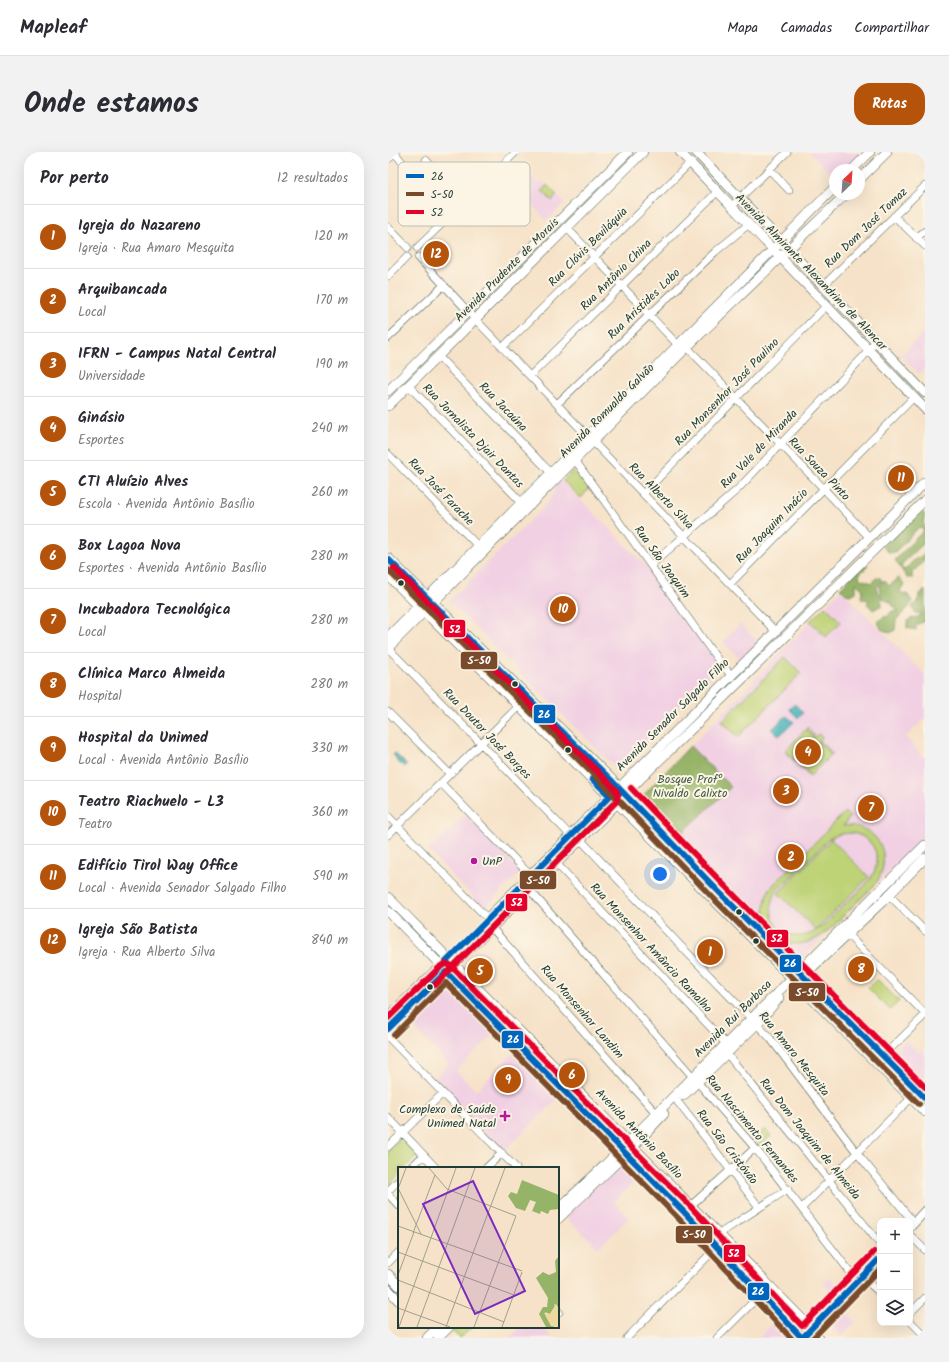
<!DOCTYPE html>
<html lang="pt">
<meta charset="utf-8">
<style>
body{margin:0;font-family:Kalam,sans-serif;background:#f2f2f3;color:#2b2b33}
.controls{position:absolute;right:12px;bottom:12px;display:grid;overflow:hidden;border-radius:8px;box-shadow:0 4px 16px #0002}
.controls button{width:36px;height:36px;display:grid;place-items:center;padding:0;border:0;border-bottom:1px solid #e1e1e2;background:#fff;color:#2b2b33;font:20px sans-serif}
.compass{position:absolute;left:441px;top:12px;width:36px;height:36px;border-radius:50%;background:#fff;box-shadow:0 4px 16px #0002;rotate:25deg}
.you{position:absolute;left:272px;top:722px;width:14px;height:14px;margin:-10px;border:3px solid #fff;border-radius:50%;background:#1a73e8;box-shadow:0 0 0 6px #1a73e833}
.badge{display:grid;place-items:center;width:26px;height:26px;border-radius:50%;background:#b45309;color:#fff;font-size:13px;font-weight:700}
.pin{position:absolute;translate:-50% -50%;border:2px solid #fff;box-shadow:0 1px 4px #0006}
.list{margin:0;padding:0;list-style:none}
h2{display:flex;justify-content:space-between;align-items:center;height:52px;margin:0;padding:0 16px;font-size:17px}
h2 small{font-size:13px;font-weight:400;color:#7c7c81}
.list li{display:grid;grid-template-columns:26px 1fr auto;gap:12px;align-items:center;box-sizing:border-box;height:64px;padding:0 16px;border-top:1px solid #e1e1e2}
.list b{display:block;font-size:15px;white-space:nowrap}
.list p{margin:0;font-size:13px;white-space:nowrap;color:#7c7c81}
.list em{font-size:13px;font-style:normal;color:#7c7c81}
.icon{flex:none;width:22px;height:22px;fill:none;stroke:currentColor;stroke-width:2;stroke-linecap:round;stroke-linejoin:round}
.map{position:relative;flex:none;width:537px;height:1186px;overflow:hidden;border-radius:16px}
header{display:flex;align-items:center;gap:24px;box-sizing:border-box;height:56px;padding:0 20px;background:#fff;border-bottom:1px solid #e1e1e2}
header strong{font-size:19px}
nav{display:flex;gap:22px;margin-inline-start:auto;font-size:14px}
.intro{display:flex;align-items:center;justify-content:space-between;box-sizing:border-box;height:96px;padding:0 24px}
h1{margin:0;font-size:28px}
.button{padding:10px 18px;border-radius:16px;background:#b45309;color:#fff;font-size:14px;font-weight:700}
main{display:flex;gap:24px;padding:0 24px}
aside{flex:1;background:#fff;border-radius:16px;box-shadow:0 4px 16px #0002}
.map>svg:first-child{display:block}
</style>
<header>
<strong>Mapleaf</strong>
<nav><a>Mapa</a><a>Camadas</a><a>Compartilhar</a></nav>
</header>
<div class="intro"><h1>Onde estamos</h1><a class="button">Rotas</a></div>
<main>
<aside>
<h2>Por perto<small>12 resultados</small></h2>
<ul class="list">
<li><span class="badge">1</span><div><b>Igreja do Nazareno</b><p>Igreja · Rua Amaro Mesquita</p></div><em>120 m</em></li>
<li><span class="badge">2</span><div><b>Arquibancada</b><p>Local</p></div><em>170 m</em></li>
<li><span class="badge">3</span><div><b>IFRN - Campus Natal Central</b><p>Universidade</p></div><em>190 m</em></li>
<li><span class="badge">4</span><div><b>Ginásio</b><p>Esportes</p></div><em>240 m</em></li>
<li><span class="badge">5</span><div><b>CTI Aluízio Alves</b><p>Escola · Avenida Antônio Basílio</p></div><em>260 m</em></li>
<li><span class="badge">6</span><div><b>Box Lagoa Nova</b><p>Esportes · Avenida Antônio Basílio</p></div><em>280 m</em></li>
<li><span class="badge">7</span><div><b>Incubadora Tecnológica</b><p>Local</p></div><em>280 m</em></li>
<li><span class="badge">8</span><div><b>Clínica Marco Almeida</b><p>Hospital</p></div><em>280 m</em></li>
<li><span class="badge">9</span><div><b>Hospital da Unimed</b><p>Local · Avenida Antônio Basílio</p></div><em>330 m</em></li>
<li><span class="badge">10</span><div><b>Teatro Riachuelo - L3</b><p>Teatro</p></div><em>360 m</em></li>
<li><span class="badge">11</span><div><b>Edifício Tirol Way Office</b><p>Local · Avenida Senador Salgado Filho</p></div><em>590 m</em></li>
<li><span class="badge">12</span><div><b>Igreja São Batista</b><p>Igreja · Rua Alberto Silva</p></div><em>840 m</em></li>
</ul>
</aside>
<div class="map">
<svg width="537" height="1186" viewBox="0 0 537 1186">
<rect width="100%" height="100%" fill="#fcf5e5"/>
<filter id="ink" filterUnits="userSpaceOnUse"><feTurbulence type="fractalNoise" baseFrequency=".025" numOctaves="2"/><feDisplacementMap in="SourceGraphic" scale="8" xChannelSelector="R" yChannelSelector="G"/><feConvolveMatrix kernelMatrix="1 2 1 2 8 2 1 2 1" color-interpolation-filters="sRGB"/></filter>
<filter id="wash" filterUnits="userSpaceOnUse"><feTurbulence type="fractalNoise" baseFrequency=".012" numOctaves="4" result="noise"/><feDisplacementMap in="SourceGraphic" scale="16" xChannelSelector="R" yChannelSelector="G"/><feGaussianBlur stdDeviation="0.9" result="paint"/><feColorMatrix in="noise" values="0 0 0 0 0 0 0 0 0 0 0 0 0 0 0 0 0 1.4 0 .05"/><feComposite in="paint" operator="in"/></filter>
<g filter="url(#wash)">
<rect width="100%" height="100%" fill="#f6e2c8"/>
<!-- built -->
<path fill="#f1d0e3" d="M421 0H473L456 18H447V26Z
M128 10 151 32 154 29 177 50 159 69 128 34 119 19Z
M537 179V216L531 222 513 203Z
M173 328 263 419 332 515 229 617 61 449 161 350 166 341 167 335Z
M453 438 537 523V567L517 585 537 606V684L410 810 253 650V646Z
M352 472 370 490 352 507 335 490Z
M77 663 133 720 96 756 40 699Z
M56 832 86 864 93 865 108 880 68 919 88 939 126 900 172 945 116 999 45 928 61 912 18 867Z
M518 888 531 901 535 898 537 900V926L534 929 505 900Z
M234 1008 251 1025 226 1050 241 1066 210 1096 178 1065Z
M441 1125 451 1136 444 1141 435 1131Z
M433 1147 438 1152 429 1161 423 1155Z
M453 1155 468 1170 454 1184 439 1169Z
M389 1167 404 1182V1186H371Z
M133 1175H154L164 1186H122Z"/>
<!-- green -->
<path fill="#bed276" stroke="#6e8855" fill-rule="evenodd" d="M159 33 169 43 164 49 154 39Z
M185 319 202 335 193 346 175 329Z
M437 454 453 470 438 485 422 469Z
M397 505 413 521 350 585 334 569Z
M420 575 419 580 423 579 422 583 426 582 424 586 431 582 434 585 430 591 433 589V593L437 592 436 596 439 595V599L442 597 441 602 445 601 421 625V621L418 622 419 618H415L416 615 412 616 413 612 410 613V610H407L408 607 404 608 405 605H401L402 602H398L400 599 396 600Z
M457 660 462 665 455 674C485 671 505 697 491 726 485 737 473 746 464 755 446 773 426 799 398 790 392 788 386 784 383 779 374 766 375 750 382 736ZM464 681C487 685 496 708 482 727 475 737 464 745 456 753 441 767 426 789 403 783 396 782 391 779 388 773 381 762 383 749 389 738L441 687 452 682Z
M443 687 481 725 428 778 390 741Z
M489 827 511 849 502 858 480 836Z
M377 977 383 984 372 993 366 986Z
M15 983 32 1001 17 1016H11V1023L0 1035V999Z
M69 1175H84L72 1186 64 1179Z"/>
<!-- forest -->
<path fill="#96b467" stroke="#5a784e" d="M531 359 537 362 535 372 537 373V390L516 410 513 415 516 418 526 408 537 402V408L524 421V427L522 425 520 427 507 408 536 378 531 375 507 400 501 401 496 396 497 392Z
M478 411 479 415 471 423 472 427 484 431 489 425 492 426 494 429 489 434V441L493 443 491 434 496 428 501 434 511 426 516 432 512 439 514 442H519L524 449 521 455 508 468 507 478 502 481 493 477 490 470 496 464 499 465 504 459H511L503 452V449L501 450 493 445 494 453 485 458 479 452 481 448 474 447 473 444 475 438 468 431V440L463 443 458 442 452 436Z
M537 438V469L528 473V478L519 476V471L522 467 532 464 533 461H527L524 454 530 450 532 442Z
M302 594 343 635 290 685 253 650V646Z"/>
<!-- water -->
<path fill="#3eafb7" stroke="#2e7676" d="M407 552 415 561 410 566 401 557Z
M398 564 406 570 391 584 384 577Z
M7 601 19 613 17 615 8 609 9 607 5 603Z"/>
</g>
<g filter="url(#ink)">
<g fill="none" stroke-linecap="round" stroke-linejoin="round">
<defs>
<path id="minor" d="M6 0 60 67
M38 8 75 52
M381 17 401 38
M344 54 399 0
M506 64 537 94
M0 75 20 96
M178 75 290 193
M528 86 537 79
M29 96 128 0
M30 105 87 167 387 479
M0 124 19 105
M435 134 537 34
M0 186 56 133
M115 195 302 11
M299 195 436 337 481 385
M50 204 164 322
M142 224 330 39
M20 233 134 351
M169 252 327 100 361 72
M0 302 90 394
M187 308 330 508 343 523
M255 342 438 154
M263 413 350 337 476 204 484 193 488 191
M342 432 525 246
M0 496 182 683
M0 560 62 622
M53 631 142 723
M0 664 100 767
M0 683 131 554
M191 686 288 789 382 886 469 1001 526 1071
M167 710 341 895
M141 737 367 996 469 1129
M501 743 537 779
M103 775 268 961
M460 783 537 862
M0 885 128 1016
M336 898 492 1092
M495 904 537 863
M289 949 371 1055
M0 965 48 1016
M0 995 54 942
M22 1016 36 1003
M98 1016 114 1001
M0 1039 11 1028
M0 1042 11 1054
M414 1056 523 946
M299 1057 367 996
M331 1082 400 1037
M522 1083 537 1098
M0 1111 11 1100
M474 1125 492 1141
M170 1159 171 1160
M522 1161 537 1146
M522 1169 537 1184
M423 1176 432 1186
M239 1186 336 1088
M329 1186 381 1134"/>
<path id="major" d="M292 0 537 257
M308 0 537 241
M0 6 7 0
M464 18 482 0
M471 28 499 0
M0 239 240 0
M0 254 255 0
M537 348 237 642 331 740 537 946
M0 485 447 35
M0 496 299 195 458 42
M231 636 537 330
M229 651 537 960
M0 745 423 1176
M0 759 154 917 296 1060 414 1186
M412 827 495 749 537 706
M295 944 369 872 391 846
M170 1057 216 1014 537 693
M170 1067 246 994 276 962
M522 1075 537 1059
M0 1122 11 1134
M0 1137 11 1149
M420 1179 492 1106
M39 1186 50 1175
M50 1186 61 1175"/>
<path id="highway" d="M0 407 237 642 0 877
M0 422 227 649
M101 766 231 636
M0 866 57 811"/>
</defs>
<!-- minor casing -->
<use href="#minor" stroke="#3f564a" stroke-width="8"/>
<!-- major casing -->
<use href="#major" stroke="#3f564a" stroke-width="10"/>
<!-- highway casing -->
<use href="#highway" stroke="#3f564a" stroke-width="12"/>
<!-- minor -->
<use href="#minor" stroke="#fff" stroke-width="7"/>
<!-- major -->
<use href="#major" stroke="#fff" stroke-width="9"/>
<!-- highway -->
<use href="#highway" stroke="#fff" stroke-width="11"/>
<defs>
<path id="bus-1" d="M0 407 225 630 331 740 537 946
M41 827 222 644 204 627
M0 877 58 820 296 1060 414 1186 492 1106"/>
<path id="bus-2" d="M0 418 219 636 325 746 531 952
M47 833 228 649C234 638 217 628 209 621
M6 883 58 831 290 1066 403 1186
M425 1186 492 1117"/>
<path id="bus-3" d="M6 416 228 638 230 643 228 650 47 833
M243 636 337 734 537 935
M0 866 53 814 57 812 62 813 302 1054 414 1174 486 1100"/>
</defs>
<!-- bus-1 casing -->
<use href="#bus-1" stroke="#fcf5e5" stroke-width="9"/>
<!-- bus-2 casing -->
<use href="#bus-2" stroke="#fcf5e5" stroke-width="9"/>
<!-- bus-3 casing -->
<use href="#bus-3" stroke="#fcf5e5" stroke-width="9"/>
<!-- bus-1 -->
<use href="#bus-1" stroke="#0065bd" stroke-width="6"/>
<!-- bus-2 -->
<use href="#bus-2" stroke="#7a4b2a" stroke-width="6"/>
<!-- bus-3 -->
<use href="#bus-3" stroke="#e4002b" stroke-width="6"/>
</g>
</g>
<!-- markers -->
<g fill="#1f3d34" stroke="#fcf5e5" stroke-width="1.5">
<circle cx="13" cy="431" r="3.5"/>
<circle cx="127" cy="532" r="3.5"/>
<circle cx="180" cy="598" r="3.5"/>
<circle cx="351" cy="760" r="3.5"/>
<circle cx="368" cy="789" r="3.5"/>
<circle cx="42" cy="835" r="3.5"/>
</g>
<g fill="#b5179e" stroke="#fcf5e5" stroke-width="1.5">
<circle cx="86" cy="709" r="4"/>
<path d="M115 958h4v4h4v4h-4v4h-4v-4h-4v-4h4z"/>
</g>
<g text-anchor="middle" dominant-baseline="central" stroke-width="4" stroke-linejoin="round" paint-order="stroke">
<!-- street labels -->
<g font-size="12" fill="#1f3d34" stroke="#fcf5e5">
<text transform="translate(478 76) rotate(-44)">Rua Dom José Tomaz</text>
<text transform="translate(200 95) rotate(-45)">Rua Clóvis Beviláquia</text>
<text transform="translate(119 118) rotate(-45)">Avenida Prudente de Morais</text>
<text transform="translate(423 120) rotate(46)">Avenida Almirante Alexandrino de Alencar</text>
<text transform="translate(228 123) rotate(-45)">Rua Antônio China</text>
<text transform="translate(256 152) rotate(-44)">Rua Aristides Lobo</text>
<text transform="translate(339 240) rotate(-46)">Rua Monsenhor José Paulino</text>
<text transform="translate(115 255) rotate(46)">Rua Jacaúna</text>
<text transform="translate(219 259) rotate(-45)">Avenida Romualdo Galvão</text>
<text transform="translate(85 284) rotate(46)">Rua Jornalista Djair Dantas</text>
<text transform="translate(371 297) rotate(-46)">Rua Vale de Miranda</text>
<text transform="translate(431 317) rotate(46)">Rua Souza Pinto</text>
<text transform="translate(53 340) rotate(46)">Rua José Farache</text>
<text transform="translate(273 344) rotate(46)">Rua Alberto Silva</text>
<text transform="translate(384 374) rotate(-46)">Rua Joaquim Inácio</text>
<text transform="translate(274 410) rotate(54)">Rua São Joaquim</text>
<text transform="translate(285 563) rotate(-45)">Avenida Senador Salgado Filho</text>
<text transform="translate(99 582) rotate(46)">Rua Doutor José Borges</text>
<text transform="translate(263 796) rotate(47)">Rua Monsenhor Amâncio Ramalho</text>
<text transform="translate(194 860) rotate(49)">Rua Monsenhor Landim</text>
<text transform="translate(345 867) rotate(-45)">Avenida Rui Barbosa</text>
<text transform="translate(406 902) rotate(51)">Rua Amaro Mesquita</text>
<text transform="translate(364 977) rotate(50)">Rua Nascimento Fernandes</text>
<text transform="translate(251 982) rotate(46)">Avenida Antônio Basílio</text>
<text transform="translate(422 987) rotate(51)">Rua Dom Joaquim de Almeida</text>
<text transform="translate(339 995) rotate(52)">Rua São Cristóvão</text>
</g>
<!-- park labels -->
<g font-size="12" fill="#3f5b41" stroke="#fcf5e5">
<text x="302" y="627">Bosque Profº<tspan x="302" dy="14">Nivaldo Calixto</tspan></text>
</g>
<!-- poi labels -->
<g font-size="12" fill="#1f3d34" stroke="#fcf5e5" text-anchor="start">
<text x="94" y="709">UnP</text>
<text x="108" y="957" text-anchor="end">Complexo de Saúde<tspan x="108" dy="14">Unimed Natal</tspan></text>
</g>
</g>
<!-- overview -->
<g transform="translate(10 1015)">
<rect width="161" height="161" fill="#f6e2c8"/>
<path d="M124 13 161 28V42L152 43 150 47 143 44 142 47 134 44 138 35 132 33 127 44 118 41 110 29 113 25 119 27ZM161 89V142L158 137 152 147 147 145 156 160H148L141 147 145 140H149L150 131 138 111 145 105 151 108 158 105 157 94Z" fill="#96b467"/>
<path d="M156 136 161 142V160L153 159 146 146 152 147 157 140Z" fill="#eeda9e"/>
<path fill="none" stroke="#a0a08d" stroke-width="1" d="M31 1 49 22 118 49 76 160M107 1 75 86 124 104M0 21 23 67M0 22 8 1M0 59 75 86 48 160M15 66 37 8M0 85 116 128M0 108 16 65M0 113 106 155M0 141 52 160M1 160 58 1M19 160 77 1M104 160 124 105"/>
<path fill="#7b2cbf" fill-opacity="0.15" stroke="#7b2cbf" stroke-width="2" d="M75 14 127 124 77 147 25 37Z"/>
<rect width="161" height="161" fill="none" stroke="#1f3d34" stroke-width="2"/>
</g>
<!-- legend -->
<rect x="10" y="10" width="132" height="64" rx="6" fill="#fcf5e5" stroke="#babeb0" stroke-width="1"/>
<rect x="18" y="22" width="18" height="4" fill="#0065bd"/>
<rect x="18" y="40" width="18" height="4" fill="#7a4b2a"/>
<rect x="18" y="58" width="18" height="4" fill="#e4002b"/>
<g font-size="11" fill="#1f3d34">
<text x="43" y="28">26</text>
<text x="43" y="46">S-50</text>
<text x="43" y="64">52</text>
</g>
<g stroke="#fcf5e5" stroke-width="1.5">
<rect x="55" y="467" width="23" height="19" rx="4" fill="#e4002b"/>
<rect x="72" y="499" width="38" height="19" rx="4" fill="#7a4b2a"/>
<rect x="145" y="552" width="23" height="20" rx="4" fill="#0065bd"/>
<rect x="131" y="718" width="38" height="20" rx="4" fill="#7a4b2a"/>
<rect x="117" y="741" width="23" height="19" rx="4" fill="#e4002b"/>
<rect x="378" y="777" width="23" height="19" rx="4" fill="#e4002b"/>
<rect x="391" y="802" width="23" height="19" rx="4" fill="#0065bd"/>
<rect x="400" y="830" width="38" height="20" rx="4" fill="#7a4b2a"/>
<rect x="113" y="878" width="23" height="19" rx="4" fill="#0065bd"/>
<rect x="287" y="1073" width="38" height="19" rx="4" fill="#7a4b2a"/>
<rect x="335" y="1092" width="23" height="19" rx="4" fill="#e4002b"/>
<rect x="359" y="1130" width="23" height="19" rx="4" fill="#0065bd"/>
</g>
<g font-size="11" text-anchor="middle" font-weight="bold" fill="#fff">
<text x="67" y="481">52</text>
<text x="91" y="512">S-50</text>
<text x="156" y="566">26</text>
<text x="150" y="732">S-50</text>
<text x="129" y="754">52</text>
<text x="389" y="790">52</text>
<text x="402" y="815">26</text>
<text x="419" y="844">S-50</text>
<text x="125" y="891">26</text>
<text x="306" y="1086">S-50</text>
<text x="346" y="1105">52</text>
<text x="370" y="1143">26</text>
</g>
</svg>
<div class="controls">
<button>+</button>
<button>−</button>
<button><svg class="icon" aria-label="layers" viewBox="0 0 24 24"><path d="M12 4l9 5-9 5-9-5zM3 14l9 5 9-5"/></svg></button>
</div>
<svg class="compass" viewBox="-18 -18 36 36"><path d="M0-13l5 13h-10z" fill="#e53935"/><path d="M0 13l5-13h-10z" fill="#7c7c81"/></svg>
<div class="you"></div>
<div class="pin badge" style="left:322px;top:800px">1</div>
<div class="pin badge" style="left:403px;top:705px">2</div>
<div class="pin badge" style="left:398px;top:639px">3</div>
<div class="pin badge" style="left:420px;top:600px">4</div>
<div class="pin badge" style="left:92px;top:819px">5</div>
<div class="pin badge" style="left:184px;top:923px">6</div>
<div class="pin badge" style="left:483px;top:656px">7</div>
<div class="pin badge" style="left:473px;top:817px">8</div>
<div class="pin badge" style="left:120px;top:928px">9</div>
<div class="pin badge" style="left:175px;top:457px">10</div>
<div class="pin badge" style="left:513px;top:326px">11</div>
<div class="pin badge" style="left:48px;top:102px">12</div>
</div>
</main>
